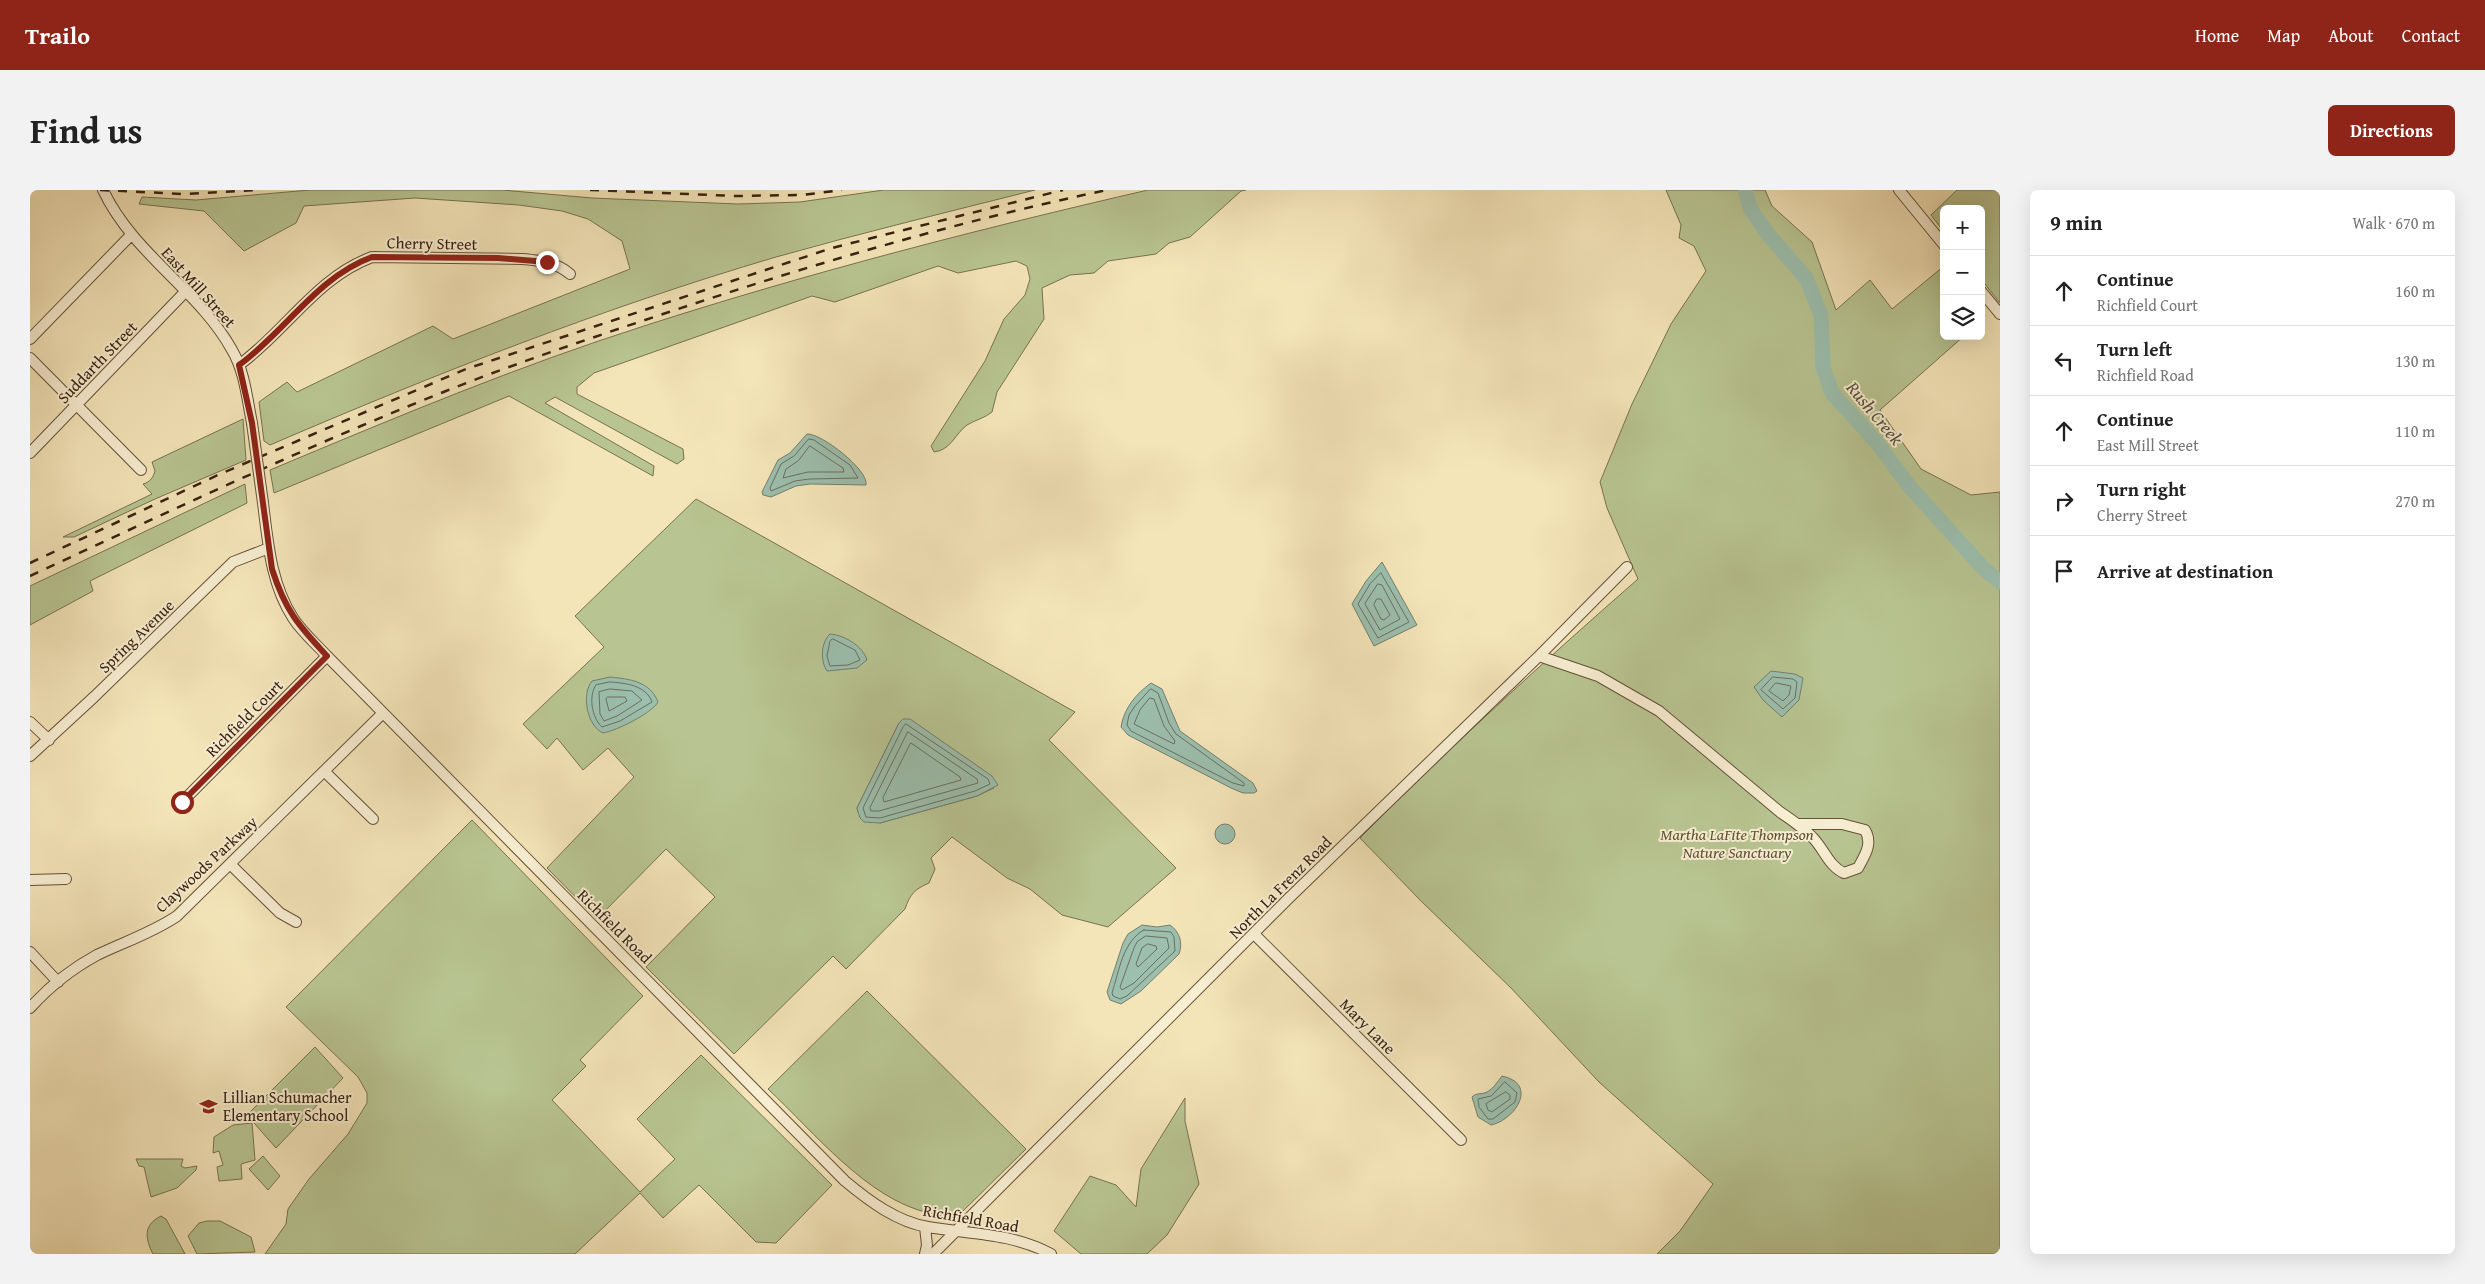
<!DOCTYPE html>
<meta charset="utf-8">
<style>
body{margin:0;font-family:"Gentium Book Plus",serif;background:#f2f2f2;color:#222}
.controls{position:absolute;right:15px;top:15px;display:grid;overflow:hidden;border-radius:8px;box-shadow:0 5px 20px #0002}
.controls button{width:45px;height:45px;display:grid;place-items:center;padding:0;border:0;border-bottom:1px solid #e0e0e0;background:#fff;color:#222;font:25px sans-serif}
.stop{position:absolute;width:15px;height:15px;margin:-11px;border:4px solid #8f2418;border-radius:50%;background:#fff}
.stop.end{background:#8f2418;border-color:#fff;box-shadow:0 1px 5px #0008}
.list{margin:0;padding:0;list-style:none}
h2{display:flex;justify-content:space-between;align-items:center;height:65px;margin:0;padding:0 20px;font-size:21px}
h2 small{font-size:16px;font-weight:400;color:#767676}
.list li{display:grid;grid-template-columns:32px 1fr auto;gap:15px;align-items:center;box-sizing:border-box;height:70px;padding:0 20px;border-top:1px solid #e0e0e0}
.list b{display:block;font-size:19px;white-space:nowrap}
.list p{margin:0;font-size:16px;white-space:nowrap;color:#767676}
.list em{font-size:16px;font-style:normal;color:#767676}
.icon{flex:none;width:28px;height:28px;fill:none;stroke:currentColor;stroke-width:2;stroke-linecap:round;stroke-linejoin:round}
.map{position:relative;flex:none;width:1970px;height:1064px;overflow:hidden;border-radius:8px}
header{display:flex;align-items:center;gap:30px;box-sizing:border-box;height:70px;padding:0 25px;background:#8f2418;color:#fff}
header strong{font-size:24px}
nav{display:flex;gap:28px;margin-inline-start:auto;font-size:18px}
.intro{display:flex;align-items:center;justify-content:space-between;box-sizing:border-box;height:120px;padding:0 30px}
h1{margin:0;font-size:35px}
.button{padding:12px 22px;border-radius:8px;background:#8f2418;color:#fff;font-size:18px;font-weight:700}
main{display:flex;gap:30px;padding:0 30px}
aside{flex:1;background:#fff;border-radius:8px;box-shadow:0 5px 20px #0002}
.map>svg:first-child{display:block}
</style>
<header>
<strong>Trailo</strong>
<nav><a>Home</a><a>Map</a><a>About</a><a>Contact</a></nav>
</header>
<div class="intro"><h1>Find us</h1><a class="button">Directions</a></div>
<main>
<div class="map">
<svg width="1970" height="1064" viewBox="0 0 1970 1064">
<rect width="100%" height="100%" fill="#f4e5b9"/>
<filter id="stains"><feTurbulence type="fractalNoise" baseFrequency=".004" numOctaves="4"/><feColorMatrix values="0 0 0 0 .2 0 0 0 0 .09 0 0 0 0 .02 0 0 0 .5 -.17"/></filter>
<radialGradient id="worn" r=".72"><stop offset=".6" stop-color="#630" stop-opacity="0"/><stop offset="1" stop-color="#630" stop-opacity=".3"/></radialGradient>
<!-- green -->
<path fill="#b8c592" stroke="#787250" fill-rule="evenodd" d="M280 0H472L562 8 708 14 770 12 854 0H1005C918 22 831 43 746 67 573 118 405 184 240 255L234 251 229 212 257 192 267 202 403 136 423 149 600 79 592 51 558 29 532 21 489 15 385 8 274 16 266 33 214 61 174 21 109 14 112 7 166 10Z
M1118 0H1216L1211 1 1160 47 1139 53 1126 64 1078 71 1064 83 1040 85 1012 98 1014 129 967 202 962 222C955 228 945 230 937 235 925 244 921 260 904 262L901 256 955 171 974 129 995 105 1000 89 997 76 986 71 928 83 908 76 805 112 782 106 564 183 547 197V204L653 259 654 269 647 274 525 207 515 213 624 276 623 286 479 206 244 303 240 280C364 228 488 176 617 135 782 82 949 39 1118 0Z
M1636 0H1735L1742 16 1782 52 1806 120 1840 90 1862 119 1914 76V146H1934L1850 220 1891 279 1941 305 1970 302V1064H1627L1650 1041 1683 994 1569 892 1481 798 1390 710 1330 648C1419 558 1513 472 1608 389L1577 318 1570 292 1602 214 1641 134 1676 81 1664 56 1649 48 1651 35Z
M1927 0H1970V113L1951 89V19H1914V42L1901 25Z
M213 229 216 270 125 309 44 347H33L122 304 113 294C120 292 123 288 125 281L122 272Z
M215 294 217 313 60 391 63 401 0 435V396Z
M666 309 1045 522 1019 550 1146 678 1078 737 1032 725 1000 699 977 688 922 647 901 668 905 679 899 693C885 699 880 704 875 719L816 779 803 766 704 864 616 777 685 707 636 659 567 729 517 678 604 587 578 558 553 580 527 548 517 559 493 534 574 457 545 426ZM869 533 964 598 947 606 850 633 828 622 827 618Z
M442 630 613 806 550 870 556 876 522 910 610 1002 645 969 607 929 671 865 802 995 746 1053 726 1052 669 995 633 1028 610 1003 545 1064H235L256 1034 258 1019 279 989 318 944 337 913V903L328 887 256 817Z
M837 801 996 959 932 1022C920 1029 912 1026 899 1023 837 1009 784 942 738 899Z
M285 857 313 888 246 958 217 925Z
M1155 908V931L1169 994 1137 1045 1117 1064H1051L1024 1041 1060 986 1086 995 1106 1017 1111 979Z
M222 933 225 970 211 974 212 989 189 991 187 977 193 975 189 961 183 963 184 947 203 935Z
M233 966 250 986 238 1000 219 979Z
M106 969H153L151 976 155 978 167 976 166 980 147 998 121 1007 114 977 109 976Z
M131 1026 136 1029 155 1064H123C115 1048 113 1035 131 1026Z
M177 1031H190L221 1047 225 1062 167 1064 158 1046 169 1033Z"/>
<!-- water -->
<path fill="#9cbfae" stroke="#747f6e" d="M777 244C791 243 839 280 836 295L780 294 766 296 741 307 733 305 732 302 748 270 760 263Z
M1352 372 1387 435 1344 456 1322 414 1336 391Z
M800 444C814 445 833 456 837 470L827 478 797 481C790 471 791 452 800 444Z
M1741 481 1765 484 1773 488 1769 510 1752 527 1733 510 1724 497Z
M580 487C599 489 620 491 628 512 622 523 586 541 573 543 557 536 551 504 562 491Z
M1121 493 1132 499 1150 541 1223 593 1227 601 1224 603H1213L1201 598 1098 545 1091 537C1094 518 1106 504 1121 493Z
M873 529H880L962 586 968 595 947 606 850 633 834 632 830 628 827 618 869 533Z
M1185 644a10 10 0 1 1 20 0a10 10 0 1 1-20 0Z
M1112 735 1127 737 1140 735C1150 742 1153 753 1149 764L1111 801 1091 814 1080 810 1077 802 1093 753 1098 744Z
M1472 886C1509 894 1485 930 1461 935L1448 927 1442 907C1447 902 1451 905 1457 902 1464 898 1467 892 1472 886Z"/>
<g fill="none" stroke-linecap="round" stroke-linejoin="round">
<!-- shore -->
<path stroke="#6a705e" stroke-width="1" d="M779 249 784 250 820 275 828 288 779 289 765 291 741 301 740 298 751 274 764 266Z
M780 256 813 278 814 282H778L753 288 756 279 768 271Z
M1351 383 1379 432 1348 448 1328 414 1340 394Z
M1348 394 1352 395 1370 429 1350 440 1335 414Z
M1347 409H1351L1360 425 1354 430 1351 429 1344 415Z
M803 449 825 460 830 470 818 475 800 476 797 466 800 451Z
M1743 487 1763 489 1767 492 1765 508 1753 519 1731 500Z
M580 492C595 493 616 495 622 512L590 531 572 537C562 528 558 506 566 495Z
M1746 493 1761 496 1759 505 1753 511 1739 501Z
M580 499 602 501 612 510 587 526 574 531 570 524 569 502Z
M1121 499 1128 503 1139 533 1146 544 1214 593V596L1203 593 1101 541 1097 535 1099 525 1105 516Z
M578 507H595L597 511 579 521 576 509Z
M1120 508 1124 509 1134 536 1145 551 1144 554 1104 534 1110 520Z
M876 534 958 589 960 594 945 601 850 628 836 627 833 618 873 537Z
M878 542 947 589 948 593 849 621H841L840 618Z
M881 553 930 587 931 590 854 612 853 608Z
M1114 740 1141 742 1144 747 1145 761 1097 806 1090 809 1083 806 1082 803C1089 781 1093 751 1114 740Z
M1116 746 1137 748 1139 758 1104 793 1092 800 1090 797 1104 758 1107 752Z
M1118 754 1126 756 1127 759 1108 777 1106 774 1112 758Z
M1475 892 1487 903 1485 912 1463 929H1458L1449 917 1448 909 1461 906Z
M1476 902 1480 905V909L1462 922 1458 920 1456 914Z"/>
<!-- river -->
<path stroke="#9cbfae" stroke-width="15" d="M1715 0 1720 18 1737 43 1776 88 1791 125 1793 178 1802 203 1848 254 1880 297 1954 379 1970 392"/>
<defs>
<path id="minor" d="M73 0C103 64 169 100 202 160 215 182 217 209 222 233
M1869 0 1914 55
M1951 101 1970 124
M0 149 101 45
M0 168 111 280
M209 175C255 142 287 87 342 67L493 69C511 71 526 72 540 84
M0 263 155 102
M233 313C238 353 241 394 263 428 272 442 286 454 297 466L815 991C839 1011 867 1032 898 1037 940 1044 982 1043 1021 1064
M1509 466 1568 486 1629 521 1750 622C1762 630 1774 638 1784 649 1795 661 1799 676 1814 683L1828 678C1835 665 1843 654 1835 640L1812 634H1768
M0 532 19 550
M0 566 64 507 203 372 239 358
M294 581 343 629
M152 612 297 466
M200 674 250 723 266 732
M0 690 36 689
M1224 744 1431 950
M0 762 28 792
M0 818C18 798 43 778 67 765 94 752 122 743 147 726L353 523
M895 1037 897 1055 895 1064
M903 1064 1259 708 1509 466 1597 377"/>
</defs>
<!-- minor casing -->
<use href="#minor" stroke="#665139" stroke-width="12"/>
<!-- minor -->
<use href="#minor" stroke="#f8eed2" stroke-width="10"/>
<!-- rail -->
<path stroke="#37200e" stroke-width="2.5" stroke-dasharray="9 9" stroke-linecap="butt" d="M70 0 153 4 228 0
M560 0 706 6 772 5 812 0
M0 373 190 284 436 179 802 58 1033 0
M0 386C138 322 275 257 416 201 489 172 564 147 639 122 783 74 929 31 1077 0"/>
<defs>
<path id="minor-bridge" d="M222 233 233 313"/>
</defs>
<!-- minor-bridge casing -->
<use href="#minor-bridge" stroke="#665139" stroke-width="12" stroke-linecap="butt"/>
<!-- minor-bridge -->
<use href="#minor-bridge" stroke="#f8eed2" stroke-width="10"/>
</g>
<g fill="none" stroke-linecap="round" stroke-linejoin="round">
<!-- route -->
<path stroke="#8f2418" stroke-width="6" d="M152 612 297 466C268 435 255 420 242 379L222 233 209 175C255 142 287 87 342 67L468 68 517 72"/>
</g>
<!-- icons -->
<defs>
<symbol id="school-bare" viewBox="-9 -9 18 18"><path d="M0-5L7-2L0 1L-7-2ZM-4 1L0 2.5L4 1V4Q0 6-4 4Z" fill="#8f2418" stroke="#f8eed2" stroke-width="2.5" paint-order="stroke"/></symbol>
</defs>
<g fill-rule="evenodd">
<use href="#school-bare" x="166" y="904" width="25" height="25"/>
</g>
<g text-anchor="middle" dominant-baseline="central" stroke-width="4" stroke-linejoin="round" paint-order="stroke">
<!-- street labels -->
<g font-size="16" fill="#37200e" stroke="#f8eed2">
<text transform="translate(402 53) rotate(1)">Cherry Street</text>
<text transform="translate(169 97) rotate(48)">East Mill Street</text>
<text transform="translate(67 172) rotate(-46)">Suddarth Street</text>
<text transform="translate(106 446) rotate(-44)">Spring Avenue</text>
<text transform="translate(214 528) rotate(-45)">Richfield Court</text>
<text transform="translate(176 674) rotate(-43)">Claywoods Parkway</text>
<text transform="translate(1250 697) rotate(-45)">North La Frenz Road</text>
<text transform="translate(585 736) rotate(45)">Richfield Road</text>
<text transform="translate(1338 836) rotate(45)">Mary Lane</text>
<text transform="translate(941 1028) rotate(10)">Richfield Road</text>
</g>
<!-- park labels -->
<g font-size="16" font-style="italic" fill="#5e5236" stroke="#f8eed2">
<text x="1707" y="644">Martha LaFite Thompson<tspan x="1707" dy="18">Nature Sanctuary</tspan></text>
</g>
<!-- poi labels -->
<g font-size="16" fill="#37200e" stroke="#f8eed2" text-anchor="start">
<text x="193" y="907">Lillian Schumacher<tspan x="193" dy="18">Elementary School</tspan></text>
</g>
<!-- water labels -->
<g font-size="18" font-style="italic" fill="#55503e" stroke="#f8eed2">
<text transform="translate(1845 223) rotate(50)">Rush Creek</text>
</g>
</g>
<rect width="100%" height="100%" filter="url(#stains)"/>
<rect width="100%" height="100%" fill="url(#worn)"/>
</svg>
<div class="controls">
<button>+</button>
<button>−</button>
<button><svg class="icon" aria-label="layers" viewBox="0 0 24 24"><path d="M12 4l9 5-9 5-9-5zM3 14l9 5 9-5"/></svg></button>
</div>
<div class="stop" style="left:152px;top:612px"></div>
<div class="stop end" style="left:517px;top:72px"></div>
</div>
<aside>
<h2>9 min<small>Walk · 670 m</small></h2>
<ul class="list">
<li><svg class="icon" aria-label="ahead" viewBox="0 0 24 24"><path d="M12 20V5M6 11l6-6 6 6"/></svg><div><b>Continue</b><p>Richfield Court</p></div><em>160 m</em></li>
<li><svg class="icon" aria-label="left" viewBox="0 0 24 24"><path d="M17 20v-9H6M10 6l-5 5 5 5"/></svg><div><b>Turn left</b><p>Richfield Road</p></div><em>130 m</em></li>
<li><svg class="icon" aria-label="ahead" viewBox="0 0 24 24"><path d="M12 20V5M6 11l6-6 6 6"/></svg><div><b>Continue</b><p>East Mill Street</p></div><em>110 m</em></li>
<li><svg class="icon" aria-label="right" viewBox="0 0 24 24"><path d="M7 20v-9h11M14 6l5 5-5 5"/></svg><div><b>Turn right</b><p>Cherry Street</p></div><em>270 m</em></li>
<li><svg class="icon" aria-label="arrive" viewBox="0 0 24 24"><path d="M6 21V4h12l-3 4 3 4H6"/></svg><div><b>Arrive at destination</b></div></li>
</ul>
</aside>
</main>
